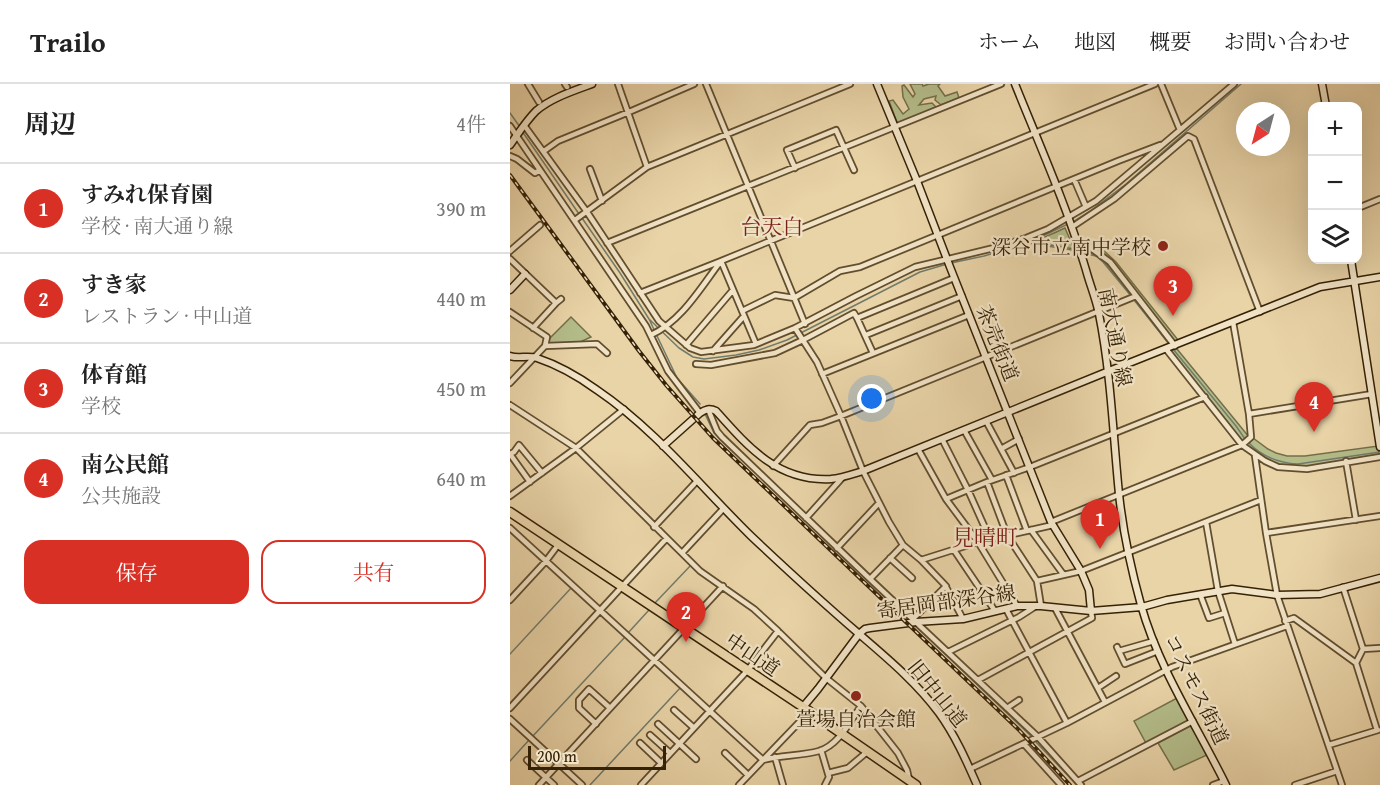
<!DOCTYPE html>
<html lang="ja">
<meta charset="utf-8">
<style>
body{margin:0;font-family:"Gentium Book Plus","Noto Serif JP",serif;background:#f6f6f6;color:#222}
.controls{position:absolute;right:18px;top:18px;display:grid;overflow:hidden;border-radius:12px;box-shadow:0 6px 24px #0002}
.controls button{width:54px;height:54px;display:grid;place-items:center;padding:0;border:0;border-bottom:2px solid #e0e0e0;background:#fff;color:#222;font:30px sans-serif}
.compass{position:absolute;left:726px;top:18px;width:54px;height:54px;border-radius:50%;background:#fff;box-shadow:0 6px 24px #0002;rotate:216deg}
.scale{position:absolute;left:18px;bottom:15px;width:138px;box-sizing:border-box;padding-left:6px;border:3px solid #352105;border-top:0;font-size:16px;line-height:21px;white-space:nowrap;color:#352105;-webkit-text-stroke:4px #f1e3c6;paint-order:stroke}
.you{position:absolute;left:362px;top:315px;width:21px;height:21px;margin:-15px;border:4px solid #fff;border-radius:50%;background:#1a73e8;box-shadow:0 0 0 9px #1a73e833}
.badge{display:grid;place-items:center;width:39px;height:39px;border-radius:50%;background:#d93025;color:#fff;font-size:20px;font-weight:700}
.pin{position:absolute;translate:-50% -50px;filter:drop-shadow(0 2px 3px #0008)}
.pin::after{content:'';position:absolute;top:32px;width:21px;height:18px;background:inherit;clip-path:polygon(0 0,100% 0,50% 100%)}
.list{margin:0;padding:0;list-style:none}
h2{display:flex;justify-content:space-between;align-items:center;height:78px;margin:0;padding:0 24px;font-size:26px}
h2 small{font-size:20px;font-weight:400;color:#767676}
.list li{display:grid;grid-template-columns:39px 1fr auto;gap:18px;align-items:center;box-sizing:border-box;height:90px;padding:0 24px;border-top:2px solid #e0e0e0}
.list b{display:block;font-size:22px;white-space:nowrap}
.list p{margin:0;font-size:20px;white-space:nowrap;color:#767676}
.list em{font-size:20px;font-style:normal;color:#767676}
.actions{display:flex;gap:12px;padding:18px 24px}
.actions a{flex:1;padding:14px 0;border:2px solid #d93025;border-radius:18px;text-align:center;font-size:21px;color:#d93025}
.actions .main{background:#d93025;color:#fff}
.icon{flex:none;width:33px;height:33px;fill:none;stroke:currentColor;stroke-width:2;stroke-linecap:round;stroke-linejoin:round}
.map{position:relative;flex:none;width:870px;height:701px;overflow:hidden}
header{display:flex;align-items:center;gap:36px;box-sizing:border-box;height:84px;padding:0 30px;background:#fff;border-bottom:2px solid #e0e0e0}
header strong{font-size:28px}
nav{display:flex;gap:33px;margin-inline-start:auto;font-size:21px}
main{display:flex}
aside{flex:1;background:#fff}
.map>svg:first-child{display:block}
</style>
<header>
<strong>Trailo</strong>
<nav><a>ホーム</a><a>地図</a><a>概要</a><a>お問い合わせ</a></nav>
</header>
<main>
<aside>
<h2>周辺<small>4件</small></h2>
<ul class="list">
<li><span class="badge">1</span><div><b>すみれ保育園</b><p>学校 · 南大通り線</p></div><em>390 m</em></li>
<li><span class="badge">2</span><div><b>すき家</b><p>レストラン · 中山道</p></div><em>440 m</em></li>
<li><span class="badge">3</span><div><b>体育館</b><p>学校</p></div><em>450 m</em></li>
<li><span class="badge">4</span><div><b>南公民館</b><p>公共施設</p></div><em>640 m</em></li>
</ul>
<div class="actions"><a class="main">保存</a><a>共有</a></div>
</aside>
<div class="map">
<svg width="870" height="701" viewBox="0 0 870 701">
<rect width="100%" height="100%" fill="#e9d4a8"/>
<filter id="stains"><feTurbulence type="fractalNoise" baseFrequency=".00333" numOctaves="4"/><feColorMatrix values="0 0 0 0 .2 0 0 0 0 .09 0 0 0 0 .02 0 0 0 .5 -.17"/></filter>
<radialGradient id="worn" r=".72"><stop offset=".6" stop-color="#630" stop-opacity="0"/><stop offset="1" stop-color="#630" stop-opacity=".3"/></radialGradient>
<!-- green -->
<path fill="#b4bd8a" stroke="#746f48" stroke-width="1.5" d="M400 0H412L413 2 419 0H430L428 2 435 12 447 8 449 14 431 21 425 16 426 12 414 15 409 21 422 19 426 23 390 39 387 38 379 17 383 16 393 30 399 25 393 13 392 2 394 1 403 13 405 10Z
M555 144 564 165 523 158C534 153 545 149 555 144Z
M582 159 591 164 606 178 668 256 659 260 621 211 592 175 581 169Z
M61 233 81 253 68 259 39 260 37 258 39 255Z
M667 265 739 353 736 356 739 359 743 354 758 365 766 369 777 372H795L868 362 869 371 796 383 768 381 746 370 734 359 661 267Z
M667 614 679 637 637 661 624 637Z
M682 641 697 671 664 686 648 659Z"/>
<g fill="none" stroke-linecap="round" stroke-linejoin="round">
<!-- stream -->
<path stroke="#717b6c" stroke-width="1.5" d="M0 29 10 43
M12 47 69 130
M72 134 110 189 139 235 167 294 190 320
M563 138 579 128 616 100 731 0
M519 159 568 167
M572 169 586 172 593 178 621 212
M441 179 474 172 518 159 558 140
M624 216 660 261
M139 235 169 264 183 273 194 275 226 271 249 266 277 256 410 188 437 180
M663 265 726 342 735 355
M195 330 204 349 332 471
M738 358C751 372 769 379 788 380L870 368
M364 501 399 535
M144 520 182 480
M405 541 522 653
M118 549 139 526
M0 570 62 503
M22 653 115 553
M525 657 567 701
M0 677 19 656
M80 701 171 603"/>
<defs>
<path id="street" d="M18 0 29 18
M55 0 57 3
M108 0 137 83
M196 0 295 240
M14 41 77 128 149 237 180 264 191 268 244 261 285 244 346 212 405 183 488 163 516 154 538 145 586 117 670 46 651 0
M0 42 136 242 158 287 190 329
M670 46 724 0
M34 67 48 57 119 28 184 0
M0 72 7 75 25 89 30 86
M285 84 277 66 326 46 344 86
M80 85 92 117
M564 95 576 123
M848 124 870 115
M65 136 137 83 340 0
M562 143 604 115 678 52 684 55 750 228
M97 159 491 0
M567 160 578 162 600 178 665 262
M0 167 30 141
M0 175 46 219 51 215
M130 209 211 177 246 260
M232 227 265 211 284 214 330 187 350 183 608 77 650 61
M0 228 37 253 35 262
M23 244 46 219
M285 244 307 278 331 332 353 387 379 438 393 461 411 476 435 501 453 535
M141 251C172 237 191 203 211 177L645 0
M356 251 452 212
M176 261 223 206
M656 265 732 361 755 377 768 383 797 385 870 373
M203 267 234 232
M363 269 347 234 444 194
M186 280 201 281 265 269 293 256 344 229 347 234
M312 290 459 231
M0 299 35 262 87 260 97 269
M0 321 66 364 190 487 244 525 268 547 316 594 351 622 388 669 397 686 399 695
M198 325 207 347 212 353 360 495 528 653 571 701
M739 330 862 310
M476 337 504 389
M454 346 482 396
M432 355 458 406 480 455
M408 365 436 415 468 458 507 522
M491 365 509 355
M0 370 4 368 9 361 32 389
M0 370 20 398
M745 372 756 449 767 511 832 701
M836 377 846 436
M263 382 300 341 312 339 331 332 626 212
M496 391 517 447
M477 398 497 451 527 497 531 522
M0 412 66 364 114 325
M436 415 477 398 520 383 695 313
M296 434 332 394
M541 438 732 361 741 353 739 330 723 238
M696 438 708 507 725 560
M144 443 187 397
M0 444 253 676
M521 446 553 490
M756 449 870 432
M327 464 369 419
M444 466 485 527
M172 469 213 425
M380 474 402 494
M411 476 468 458 543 441
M360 495 393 461
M527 497 571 487 751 416
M833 503 853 565 846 579 867 646
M690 510 699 534 715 529
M0 516 36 477 48 461
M545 524 595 618
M496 525 557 639
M403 535 436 502
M775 537 784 534 846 579
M607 563 615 580 648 567
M853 565 870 564
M609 567 644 557
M438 568 509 533 526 522
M468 596 582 534 581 527
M588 604 606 592
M0 624 156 455
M497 624 509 616
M164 626 184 644
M0 635 72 701
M86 640 69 624V616L79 605 100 624
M148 640 186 675
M140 651 160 669
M130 659 151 679
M514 660 551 701
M819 661 868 646
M311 666 319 693 315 701
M215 669 238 691
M265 673 273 701
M17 676 44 701
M253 676C271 671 291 672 309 667 329 661 340 637 351 622
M460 685 557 639 662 583 777 542
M318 689 338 684 357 668
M568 697 683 637
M29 701 213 502
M131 701 237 587 268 547
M229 701 299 628
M703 701 714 697
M785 701 827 687"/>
<path id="secondary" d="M367 0 407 97 440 183 541 438 571 487 579 506 581 527
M505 0C530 62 557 123 576 186 580 201 586 215 589 230 601 290 603 350 609 410 613 448 621 485 631 521 649 585 687 642 716 701
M812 0 816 22
M0 61C8 50 16 37 26 27 41 14 63 7 82 0
M841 176 870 363
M0 206 15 190
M0 272C9 275 18 271 27 274 48 281 69 293 87 306 146 346 190 402 241 452 276 485 312 518 348 549 377 574 406 598 429 629 445 651 456 676 467 701
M153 362 190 329C196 325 200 324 206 327 238 363 268 398 321 395 332 394 343 390 353 387L599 287 810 203 870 193
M293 623 308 605 349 550 355 545 360 544 406 538 453 535 507 522H531L581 527 632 523 657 516 722 505 767 511 810 510 870 494"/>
<path id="highway" d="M0 428 293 623 406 701"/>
</defs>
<!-- street casing -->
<use href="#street" stroke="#624e2e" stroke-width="8"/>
<!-- secondary casing -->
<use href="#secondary" stroke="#352105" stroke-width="9"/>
<!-- highway casing -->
<use href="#highway" stroke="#352105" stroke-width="11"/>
<!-- street -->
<use href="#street" stroke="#f1e3c6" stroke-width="4.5"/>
<!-- secondary -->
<use href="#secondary" stroke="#f1e3c6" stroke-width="6"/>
<!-- highway -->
<use href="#highway" stroke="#e9d4a8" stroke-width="8"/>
<defs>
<path id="rail" d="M0 91 129 267 156 301 203 354 508 645 560 701"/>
</defs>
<!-- rail casing -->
<use href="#rail" stroke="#352105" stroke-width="4"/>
<!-- rail -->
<use href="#rail" stroke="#f1e3c6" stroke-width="1.5" stroke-dasharray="4.5" stroke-linecap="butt"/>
</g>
<!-- markers -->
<g fill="#8f2418" stroke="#f1e3c6" stroke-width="2">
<circle cx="653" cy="162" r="6"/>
<circle cx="346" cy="612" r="6"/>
</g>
<g text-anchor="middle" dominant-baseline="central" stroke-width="4.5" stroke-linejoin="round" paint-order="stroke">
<!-- poi labels -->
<g font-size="20" fill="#352105" stroke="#f1e3c6" text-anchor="end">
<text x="641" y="162">深谷市立南中学校</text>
<text x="346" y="634" text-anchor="middle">萱場自治会館</text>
</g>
<!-- street labels -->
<g font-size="20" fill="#352105" stroke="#f1e3c6">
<text transform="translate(606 253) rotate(79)">南大通り線</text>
<text transform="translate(488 259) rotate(68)">茶売街道</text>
<text transform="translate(436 517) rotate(-8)">寄居岡部深谷線</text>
<text transform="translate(243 570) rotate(34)">中山道</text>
<text transform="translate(687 605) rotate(64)">コスモス街道</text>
<text transform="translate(428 609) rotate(51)">旧中山道</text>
</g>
<!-- neighbourhood labels -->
<g font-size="21" fill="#7a1f14" stroke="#f1e3c6">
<text x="262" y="142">台天白</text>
</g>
<!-- quarter labels -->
<g font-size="22" fill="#7a1f14" stroke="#f1e3c6">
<text x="475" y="453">見晴町</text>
</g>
</g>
<rect width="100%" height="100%" filter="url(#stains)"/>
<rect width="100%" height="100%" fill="url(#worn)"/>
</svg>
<div class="controls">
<button>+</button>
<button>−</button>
<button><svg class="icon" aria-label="layers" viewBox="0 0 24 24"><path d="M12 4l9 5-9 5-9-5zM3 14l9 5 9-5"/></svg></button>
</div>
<svg class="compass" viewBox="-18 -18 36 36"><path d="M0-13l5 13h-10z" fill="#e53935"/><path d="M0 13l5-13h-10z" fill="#767676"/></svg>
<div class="scale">200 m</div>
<div class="you"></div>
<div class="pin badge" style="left:590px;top:465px">1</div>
<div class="pin badge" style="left:176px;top:558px">2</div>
<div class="pin badge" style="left:663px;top:232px">3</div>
<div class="pin badge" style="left:804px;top:348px">4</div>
</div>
</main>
